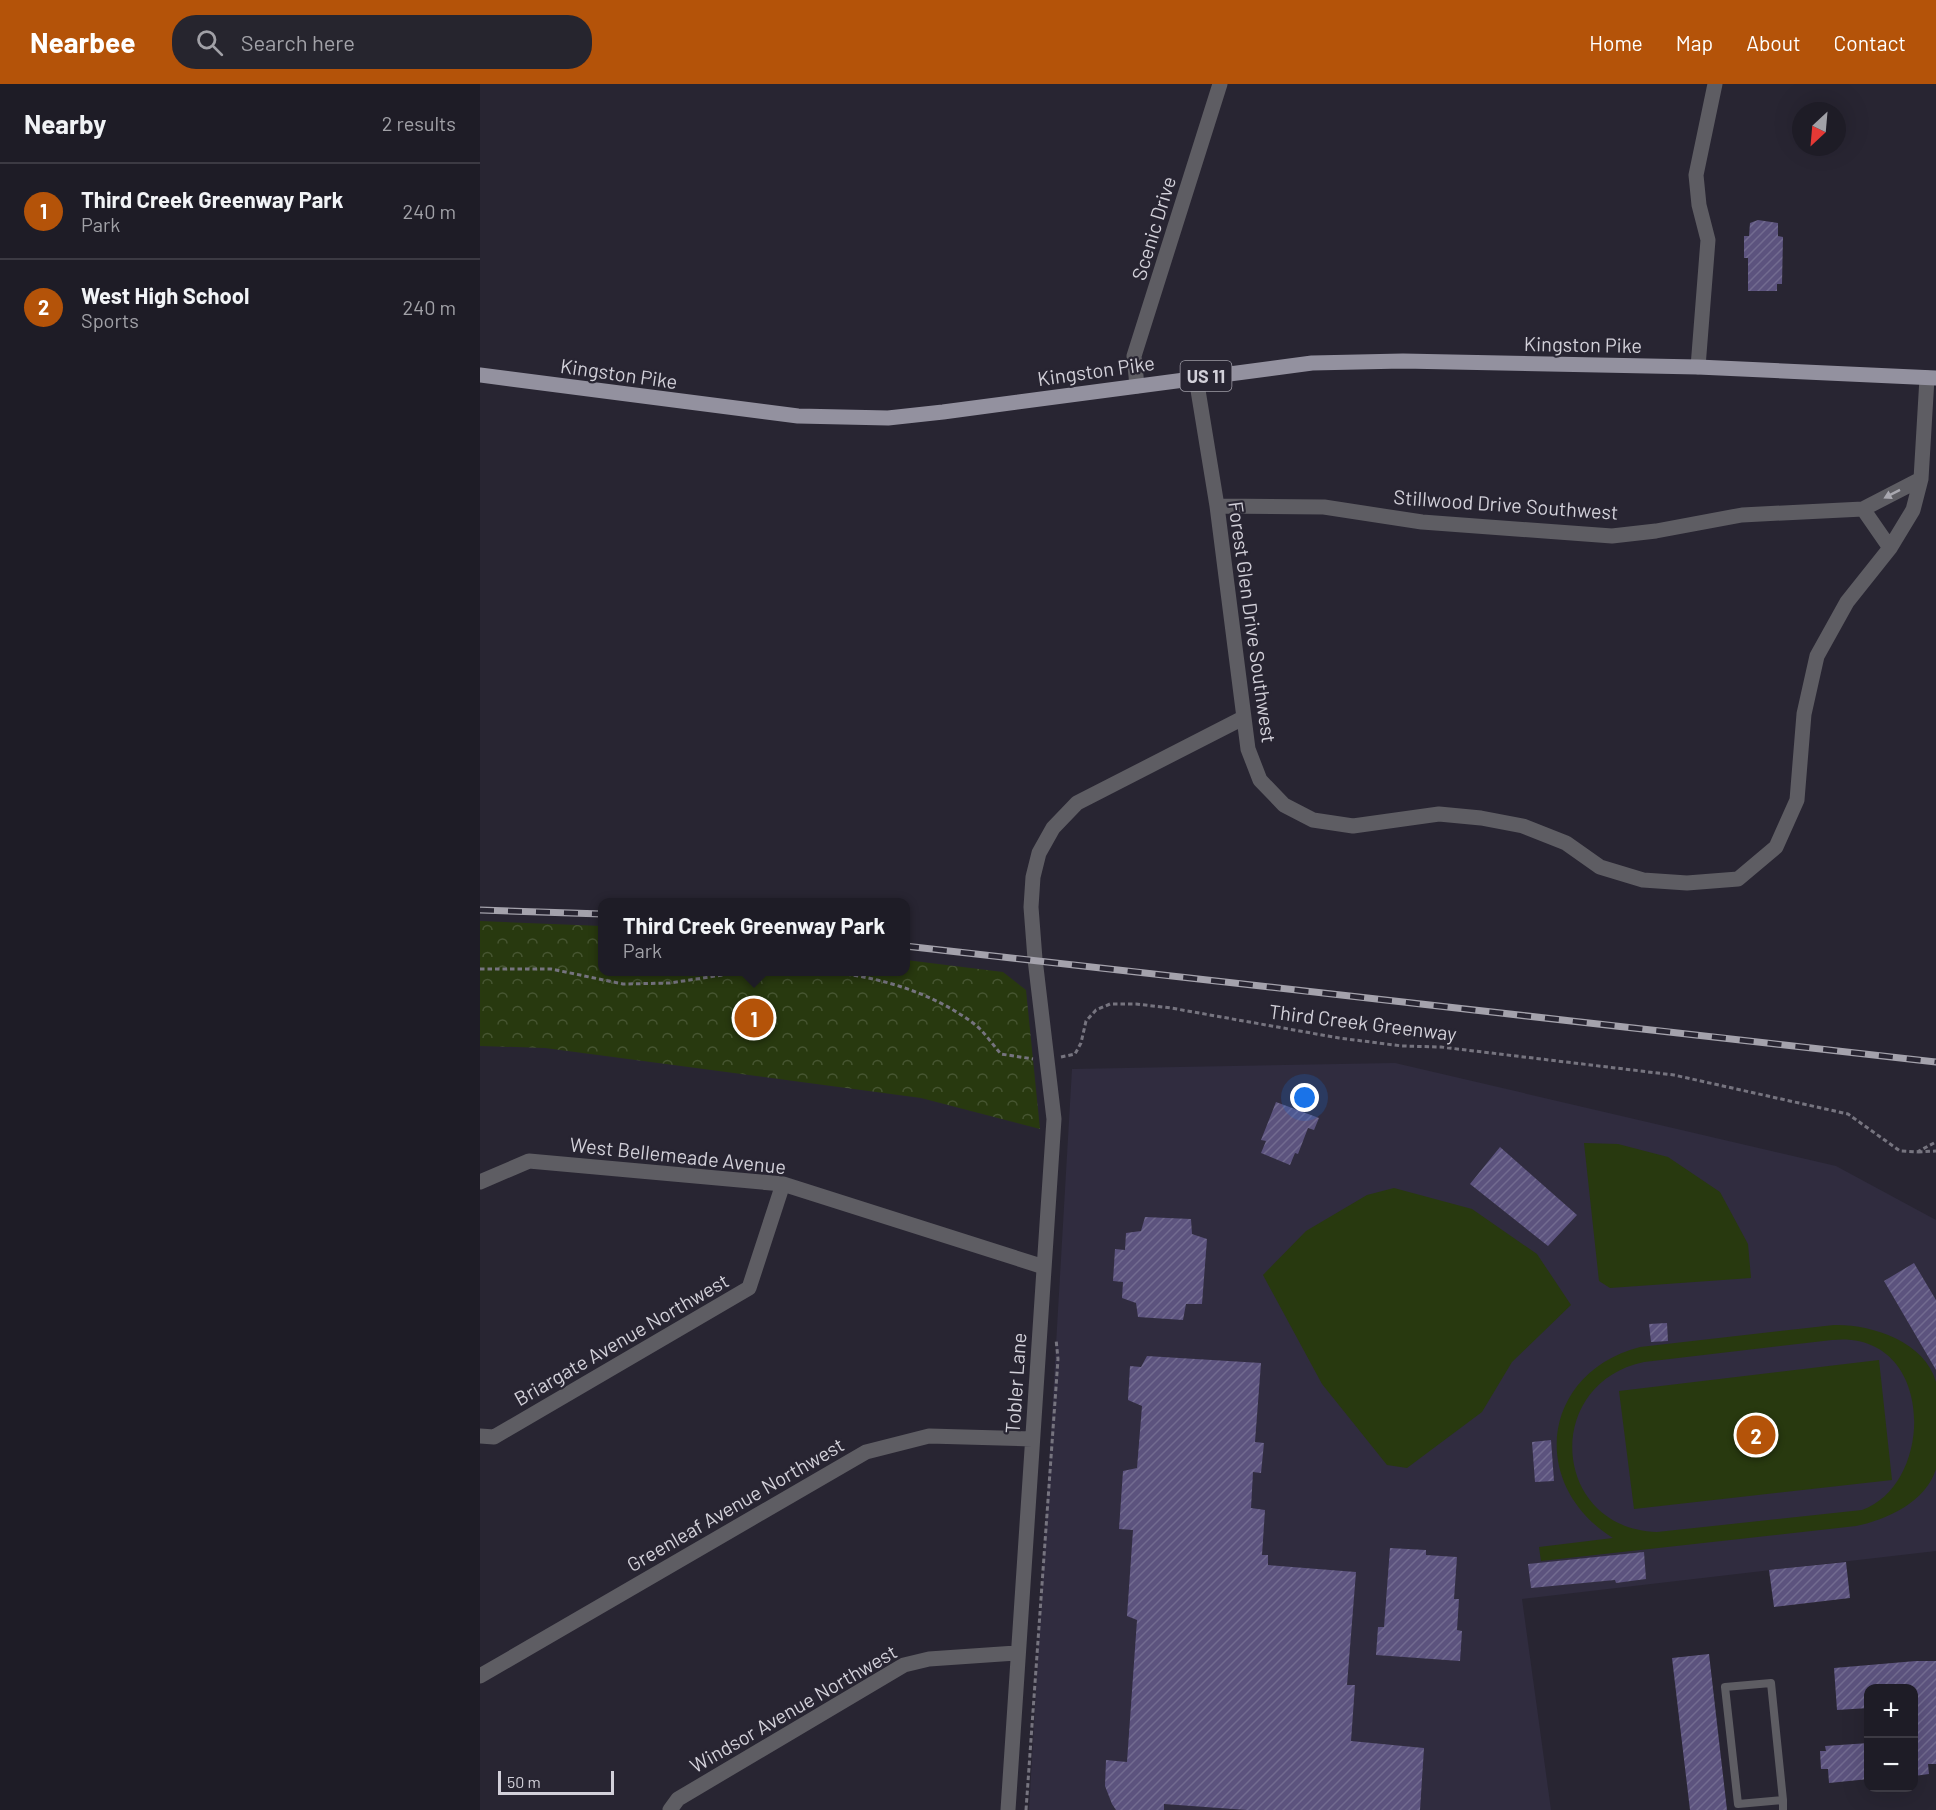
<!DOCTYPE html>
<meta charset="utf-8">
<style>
body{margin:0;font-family:Barlow,sans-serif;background:#26252e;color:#f1f3f6}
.controls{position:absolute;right:18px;bottom:18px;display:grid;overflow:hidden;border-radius:12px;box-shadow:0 6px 24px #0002}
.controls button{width:54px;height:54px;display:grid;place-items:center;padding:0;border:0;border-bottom:2px solid #3c3a43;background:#1e1c26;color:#f1f3f6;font:30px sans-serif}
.compass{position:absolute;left:1312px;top:18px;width:54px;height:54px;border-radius:50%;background:#1e1c26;box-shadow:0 6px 24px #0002;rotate:206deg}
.scale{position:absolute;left:18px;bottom:15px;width:116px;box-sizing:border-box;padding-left:6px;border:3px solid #d2d0d9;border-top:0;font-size:16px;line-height:21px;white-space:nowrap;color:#d2d0d9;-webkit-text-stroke:4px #282532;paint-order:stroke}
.you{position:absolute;left:825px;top:1014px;width:21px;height:21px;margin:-15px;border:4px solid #fff;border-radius:50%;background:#1a73e8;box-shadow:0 0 0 9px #1a73e833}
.badge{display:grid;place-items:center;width:39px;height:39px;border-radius:50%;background:#b45309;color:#fff;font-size:20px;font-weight:700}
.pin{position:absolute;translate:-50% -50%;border:3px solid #fff;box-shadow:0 2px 6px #0006}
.popup{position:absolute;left:118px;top:814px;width:312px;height:78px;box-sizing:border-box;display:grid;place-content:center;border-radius:12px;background:#1e1c26;filter:drop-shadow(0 2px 4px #0005);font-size:20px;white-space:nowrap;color:#a1a1a7}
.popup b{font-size:22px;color:#f1f3f6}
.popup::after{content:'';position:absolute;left:50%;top:100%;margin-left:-12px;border:12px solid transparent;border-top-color:#1e1c26}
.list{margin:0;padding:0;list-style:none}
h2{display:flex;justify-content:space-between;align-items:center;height:78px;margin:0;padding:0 24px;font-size:26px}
h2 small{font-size:20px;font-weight:400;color:#a1a1a7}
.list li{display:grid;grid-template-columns:39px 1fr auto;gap:18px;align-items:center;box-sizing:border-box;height:96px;padding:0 24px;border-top:2px solid #3c3a43}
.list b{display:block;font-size:22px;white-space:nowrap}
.list p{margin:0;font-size:20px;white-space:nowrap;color:#a1a1a7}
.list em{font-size:20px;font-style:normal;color:#a1a1a7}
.icon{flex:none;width:33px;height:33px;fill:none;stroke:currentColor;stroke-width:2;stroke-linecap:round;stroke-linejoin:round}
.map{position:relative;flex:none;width:1456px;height:1726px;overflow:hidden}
header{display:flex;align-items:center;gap:36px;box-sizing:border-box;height:84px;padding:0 30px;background:#b45309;color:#fff}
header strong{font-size:28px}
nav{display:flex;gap:33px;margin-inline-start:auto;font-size:21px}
.search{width:420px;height:54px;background:#26252e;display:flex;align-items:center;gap:15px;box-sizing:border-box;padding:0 21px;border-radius:24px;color:#a1a1a7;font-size:22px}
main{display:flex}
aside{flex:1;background:#1e1c26}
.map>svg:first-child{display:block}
</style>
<header>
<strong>Nearbee</strong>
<div class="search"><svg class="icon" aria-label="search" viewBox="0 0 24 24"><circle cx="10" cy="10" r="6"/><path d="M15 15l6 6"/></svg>Search here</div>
<nav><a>Home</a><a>Map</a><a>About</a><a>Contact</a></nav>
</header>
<main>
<aside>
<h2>Nearby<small>2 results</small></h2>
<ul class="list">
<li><span class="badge">1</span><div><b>Third Creek Greenway Park</b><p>Park</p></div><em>240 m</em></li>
<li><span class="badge">2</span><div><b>West High School</b><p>Sports</p></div><em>240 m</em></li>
</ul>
</aside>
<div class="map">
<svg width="1456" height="1726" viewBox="0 0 1456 1726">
<defs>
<pattern id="park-crowns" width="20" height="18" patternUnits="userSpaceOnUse" patternTransform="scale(1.5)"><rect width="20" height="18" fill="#28390f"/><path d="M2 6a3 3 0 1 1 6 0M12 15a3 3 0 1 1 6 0" fill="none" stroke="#465531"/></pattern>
<pattern id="building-hatch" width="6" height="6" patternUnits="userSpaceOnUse" patternTransform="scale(1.5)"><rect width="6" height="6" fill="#5c537e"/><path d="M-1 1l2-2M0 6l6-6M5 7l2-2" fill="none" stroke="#726b90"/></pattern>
</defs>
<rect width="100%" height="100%" fill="#282532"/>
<!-- built -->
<path fill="#302c3f" d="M915 979 1356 1082 1456 1136V1467L1042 1515 1071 1726H549L592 985Z"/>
<!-- park -->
<path fill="url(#park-crowns)" d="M0 837 122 842V888H425L426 876 523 888 546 906 560 1045 441 1014 65 964 0 962Z"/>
<!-- pitch -->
<path fill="#28390f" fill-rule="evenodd" d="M1104 1059 1138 1060 1188 1073 1240 1108 1268 1160 1271 1194 1130 1204 1119 1197Z
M914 1104 992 1125 1057 1170 1091 1221 1032 1278 1002 1328 927 1384 907 1381 842 1300 783 1191 826 1147 887 1111Z
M1354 1241C1390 1240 1445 1257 1456 1298 1456 1310 1456 1327 1456 1339 1456 1353 1456 1372 1456 1385 1446 1418 1406 1436 1376 1442L1061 1477 1059 1463 1133 1454C1048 1401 1061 1289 1160 1263ZM1352 1256C1456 1245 1456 1400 1382 1426L1177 1448C1072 1445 1061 1300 1164 1278Z
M1399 1276 1412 1396 1154 1425 1139 1307Z"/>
<!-- building -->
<path fill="url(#building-hatch)" d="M1278 136 1298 139V152L1303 153 1302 200H1297V207H1268V174H1264V152H1269L1270 139Z
M796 1018 839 1034 834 1046 828 1044 818 1070 815 1069 810 1081 781 1069 786 1057 781 1056Z
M1020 1063 1097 1131 1068 1162 990 1100Z
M665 1133 711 1135 712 1150 727 1155 722 1220H706L703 1236 658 1233 656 1219 642 1214 643 1198 633 1197 635 1165 645 1166 646 1149 661 1147Z
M1434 1179 1456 1216V1286L1404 1197Z
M1187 1239 1188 1257 1171 1258 1169 1240Z
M667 1272 781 1279 775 1358 784 1359 781 1389 773 1388 771 1424 785 1426 782 1471H788V1481L876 1488 867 1601H875L871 1657 944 1664 940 1726H767L684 1720V1726H636L632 1720 625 1702 626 1676 647 1678 657 1536 647 1532 653 1446 639 1445 643 1387 657 1384 662 1322 648 1316 650 1282 661 1283Z
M1071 1356 1074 1397 1055 1398 1052 1358Z
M910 1464 946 1466V1471L977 1473 974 1515H979L977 1546 982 1547 980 1577 896 1571 898 1543H904Z
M1164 1468 1166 1495 1136 1499 1135 1496 1051 1504 1048 1480Z
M1366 1478 1370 1514 1294 1523 1289 1486Z
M1229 1570 1247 1726H1210L1192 1574Z
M1436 1577H1456V1680H1448L1449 1690 1434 1692V1605H1389V1624L1357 1626 1354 1584Z
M1389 1659V1695L1349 1699 1348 1685H1341L1340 1667H1346L1345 1662Z"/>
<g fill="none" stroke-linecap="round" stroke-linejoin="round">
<!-- path -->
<path stroke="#76747f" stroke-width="3" stroke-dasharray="4.5 3" stroke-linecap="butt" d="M0 885H71L143 900 190 899 262 888
M344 888C395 891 451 908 493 939 504 947 512 960 521 970L553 975
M581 973 595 970 601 959 606 937 616 926 630 920H656L691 924 859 954 922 962 961 963 1194 991 1368 1030 1420 1067 1437 1068 1456 1058
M1438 1068 1456 1067
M546 1726 578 1275 576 1255"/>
<!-- lane -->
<path stroke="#5e5d63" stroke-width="8" d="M1303 1716 1258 1720 1245 1603 1291 1599 1303 1716V1726"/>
<!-- street -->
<path stroke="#5e5d63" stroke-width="15" d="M1218 283 1228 156 1219 121 1216 91 1235 0
M716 294 737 422 768 665 780 696 804 721 833 736 873 742 959 730 1001 734 1043 742 1086 759 1120 783 1163 796 1207 799 1258 795 1296 763 1317 716 1324 630 1337 572 1367 518 1410 464 1433 426 1441 395 1447 294
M657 302 654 272 740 0
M737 422 844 423 942 438 1132 452 1176 447 1262 431 1383 425 1441 395
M1383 425 1410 464
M0 1098 49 1077 303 1100 564 1183
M0 1352 14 1353 269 1204 303 1100
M0 1592 386 1368 449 1352 552 1355
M190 1726 198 1715 424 1581 449 1575 536 1569
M528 1726 574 1035 555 875 551 823 553 793 559 769 573 744 597 719 763 634"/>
<!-- primary -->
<path stroke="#93919f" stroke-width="15" d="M0 291 318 332 408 334 463 328 832 279 923 277 1218 283 1456 294"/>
<defs>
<path id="rail" d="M0 826 122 830
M425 862 1456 978"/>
</defs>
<!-- rail casing -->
<use href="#rail" stroke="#a4a2ac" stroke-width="7"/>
<!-- rail -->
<use href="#rail" stroke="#282532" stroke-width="4.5" stroke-dasharray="14" stroke-linecap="butt"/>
</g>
<!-- one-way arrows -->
<defs><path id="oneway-solid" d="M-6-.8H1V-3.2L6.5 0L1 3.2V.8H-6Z" transform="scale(1.5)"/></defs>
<use fill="#a9a8b0" href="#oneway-solid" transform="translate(1412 410) rotate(153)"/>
<g text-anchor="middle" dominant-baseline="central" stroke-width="4.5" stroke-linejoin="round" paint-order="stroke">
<!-- shield labels -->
<rect fill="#282532" stroke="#9f9da7" stroke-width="1.5" x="700.5" y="277" width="51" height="30" rx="4.5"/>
<g font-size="18" font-weight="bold" fill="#d2d0d9">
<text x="726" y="292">US 11</text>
</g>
<!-- street labels -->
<g font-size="20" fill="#d2d0d9" stroke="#282532">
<text transform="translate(673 144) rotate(-73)">Scenic Drive</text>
<text transform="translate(1103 260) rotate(1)">Kingston Pike</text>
<text transform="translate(616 286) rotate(-8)">Kingston Pike</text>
<text transform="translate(139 289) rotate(8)">Kingston Pike</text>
<text transform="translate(1026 420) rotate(4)">Stillwood Drive Southwest</text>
<text transform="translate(773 538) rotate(82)">Forest Glen Drive Southwest</text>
<text transform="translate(883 938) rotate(7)">Third Creek Greenway</text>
<text transform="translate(198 1071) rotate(6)">West Bellemeade Avenue</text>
<text transform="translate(141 1255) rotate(-30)">Briargate Avenue Northwest</text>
<text transform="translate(535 1299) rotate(-86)">Tobler Lane</text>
<text transform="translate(255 1420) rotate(-30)">Greenleaf Avenue Northwest</text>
<text transform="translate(313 1624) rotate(-30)">Windsor Avenue Northwest</text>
</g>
</g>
</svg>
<div class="controls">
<button>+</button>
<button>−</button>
</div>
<svg class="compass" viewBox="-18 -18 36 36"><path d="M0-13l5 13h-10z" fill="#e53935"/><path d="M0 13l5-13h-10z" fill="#a1a1a7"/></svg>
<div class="scale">50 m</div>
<div class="you"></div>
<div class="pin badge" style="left:274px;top:934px">1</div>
<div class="popup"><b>Third Creek Greenway Park</b>Park</div>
<div class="pin badge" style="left:1276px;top:1351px">2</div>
</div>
</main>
